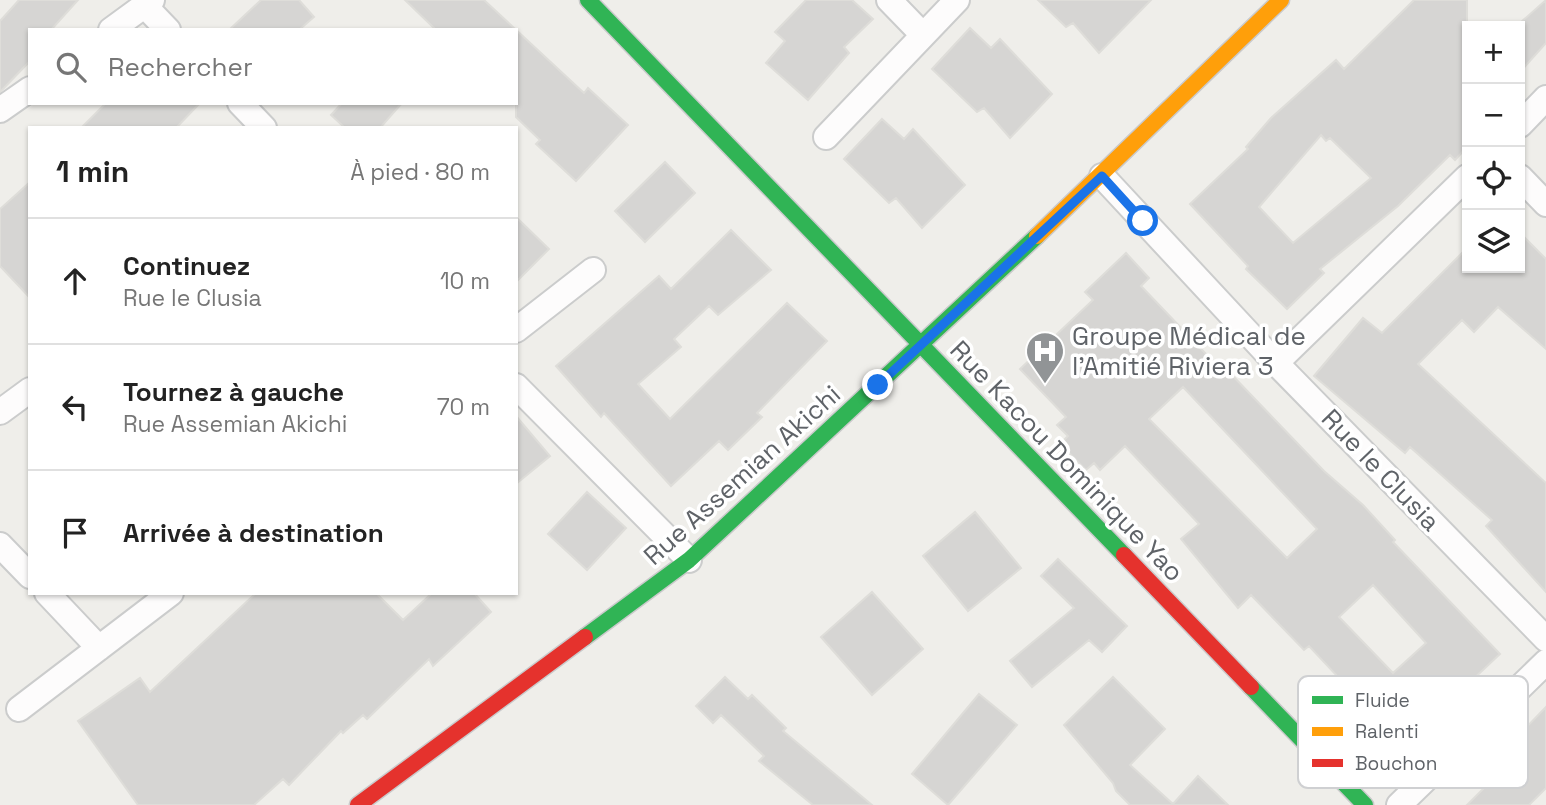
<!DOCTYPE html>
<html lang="fr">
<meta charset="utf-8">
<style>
body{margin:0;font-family:"Space Grotesk",sans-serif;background:#f2f2f2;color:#222}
.controls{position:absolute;right:21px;top:21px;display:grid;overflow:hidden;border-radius:0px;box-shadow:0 2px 5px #0004}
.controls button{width:63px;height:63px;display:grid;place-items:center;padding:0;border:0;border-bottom:2px solid #e0e0e0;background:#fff;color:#222;font:35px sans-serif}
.stop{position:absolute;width:21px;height:21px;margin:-16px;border:5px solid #1a73e8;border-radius:50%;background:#fff}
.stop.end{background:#1a73e8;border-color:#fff;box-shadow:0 2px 7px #0008}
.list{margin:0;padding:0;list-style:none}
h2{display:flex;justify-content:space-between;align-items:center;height:91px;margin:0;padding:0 28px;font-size:30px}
h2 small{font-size:23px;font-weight:400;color:#767676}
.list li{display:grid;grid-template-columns:46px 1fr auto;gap:21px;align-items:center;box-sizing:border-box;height:126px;padding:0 28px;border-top:2px solid #e0e0e0}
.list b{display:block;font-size:26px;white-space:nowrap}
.list p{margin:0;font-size:23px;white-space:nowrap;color:#767676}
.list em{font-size:23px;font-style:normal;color:#767676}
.icon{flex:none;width:38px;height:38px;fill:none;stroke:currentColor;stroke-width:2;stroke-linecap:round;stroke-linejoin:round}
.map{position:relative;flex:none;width:1546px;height:805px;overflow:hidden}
.search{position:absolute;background:#fff;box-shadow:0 2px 5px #0004;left:28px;top:28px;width:490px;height:77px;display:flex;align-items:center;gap:18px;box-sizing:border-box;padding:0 24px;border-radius:0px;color:#767676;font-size:26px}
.panel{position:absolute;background:#fff;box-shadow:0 2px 5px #0004;left:28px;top:126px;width:490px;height:469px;border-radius:0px}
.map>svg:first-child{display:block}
</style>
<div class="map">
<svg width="1546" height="805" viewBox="0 0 1546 805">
<rect width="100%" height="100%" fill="#efeeea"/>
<!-- building -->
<path fill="#d6d5d3" stroke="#deddd9" stroke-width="2" fill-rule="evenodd" d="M19 0H78L51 30H30V61L0 92V21Z
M261 0H299L314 17 299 30H229Z
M405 0H484L584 93 588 88 628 125 576 181 536 144 540 140 516 117V30H436Z
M806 0H852L873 19 844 47 849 53 808 100 766 63 785 41 775 32Z
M1038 0H1151L1099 53 1073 23 1066 27Z
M1414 0H1467V147L1455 160 1450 155 1398 206 1320 269 1324 273 1287 309 1246 269 1248 266 1190 204 1248 149 1246 147 1271 118 1336 60 1344 69ZM1321 135 1326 141 1330 138 1371 178 1293 243 1259 207Z
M1546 0V43L1520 72V23Z
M970 28 991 48 1000 39 1052 94 1010 138 984 108 977 112 932 69Z
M106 103H200L176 128H81Z
M342 103H402L380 128H345L331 115Z
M882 119 904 139 913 129 965 185 922 228 896 198 889 203 844 159Z
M665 162 695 193 645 242 615 211Z
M30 182V298L0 266V209Z
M516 217 549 249 516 282Z
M731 230 771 270 718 315 709 306 674 339 681 347 638 384 670 419 787 303 827 341 757 413 762 417 728 450 719 441 671 486 604 413 601 417 556 366 659 276 671 289Z
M1520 233 1546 259V349L1498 307 1474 332 1462 320 1418 364 1546 483V592L1486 526 1492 520 1410 447 1405 453 1314 376 1363 318 1382 333 1467 248V268H1520Z
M1126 253 1149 278 1141 286 1227 376 1230 373 1324 471 1363 505 1395 540 1393 542 1500 654 1435 715 1431 710 1399 742 1309 646 1304 650 1251 595 1238 608 1181 539 1199 524 1125 446 1100 470 1094 463 1086 470 1060 444 1068 436 1057 425 1066 417 1020 369 1093 300 1085 292ZM1183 387 1317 529 1287 558 1149 419ZM1373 585 1426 643 1393 673 1339 617Z
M516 416 550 456 516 484Z
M587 492 626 528 587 570 548 534Z
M975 512 1021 568 968 611 923 556Z
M1058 559 1127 626 1102 652 1089 640 1032 687 1010 661 1074 608 1041 576Z
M872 592 923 649 872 695 821 637Z
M256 593H376L403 620 432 593H474L491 612 433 666 429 659 367 719 363 715 343 733 341 731 289 785 283 779 254 805H138L78 721 140 678 150 692Z
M725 677 748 699 752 695 786 728 783 731 872 805H813L759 761 764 756 721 715 713 723 696 706Z
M1113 677 1165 729 1130 765 1173 804 1198 776 1228 805H1130L1116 791 1113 783 1064 725Z
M979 694 1017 725 948 805 912 774Z
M1546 707V788L1529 805H1467L1517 755 1507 747Z"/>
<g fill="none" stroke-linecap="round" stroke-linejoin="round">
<defs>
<path id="street" d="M889 0 922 34
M144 5 168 30
M111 30 152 0
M240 103 264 128
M0 110 30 89
M1520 125 1546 98
M826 137 957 0
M1102 176 1276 363 1546 639
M1520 177 1546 204
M516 330 593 270
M1276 363 1467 177
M516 386 689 560
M0 412 30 390
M0 545 30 576
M47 593 99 648
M19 709 171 593
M1399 805 1546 662"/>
<path id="fast" d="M588 0 1124 555
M585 637 689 560 1037 236
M1251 687 1365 805"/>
<path id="slow" d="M1037 236 1281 0"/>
<path id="jam" d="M1124 555 1251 687
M358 805 585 637"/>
</defs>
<!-- street casing -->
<use href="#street" stroke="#cbcccc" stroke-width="28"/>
<!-- fast casing -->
<use href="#fast" stroke="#cacacb" stroke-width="19"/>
<!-- slow casing -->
<use href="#slow" stroke="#cacacb" stroke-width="19"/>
<!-- jam casing -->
<use href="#jam" stroke="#cacacb" stroke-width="19"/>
<!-- street -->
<use href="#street" stroke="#fdfcfc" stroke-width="24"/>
<!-- fast -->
<use href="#fast" stroke="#30b455" stroke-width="16"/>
<!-- slow -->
<use href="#slow" stroke="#ff9f0a" stroke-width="16"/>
<!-- jam -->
<use href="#jam" stroke="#e5322d" stroke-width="16"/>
</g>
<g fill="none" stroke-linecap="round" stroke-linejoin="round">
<!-- route -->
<path stroke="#1a73e8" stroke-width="9" d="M878 385 1102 176 1143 221"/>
</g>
<!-- icons -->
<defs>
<symbol id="hospital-pin" viewBox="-11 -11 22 30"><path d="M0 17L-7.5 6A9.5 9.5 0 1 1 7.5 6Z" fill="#919496" stroke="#fff"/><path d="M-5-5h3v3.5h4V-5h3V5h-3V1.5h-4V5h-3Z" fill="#fff"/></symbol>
</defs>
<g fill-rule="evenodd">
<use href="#hospital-pin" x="1023" y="329" width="44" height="60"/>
</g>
<g text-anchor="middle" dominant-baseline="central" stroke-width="7" stroke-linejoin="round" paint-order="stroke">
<!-- poi labels -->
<g font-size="26" fill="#5f6368" stroke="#fff" text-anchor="start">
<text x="1072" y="336">Groupe Médical de<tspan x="1072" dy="30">l'Amitié Riviera 3</tspan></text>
</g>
<!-- street labels -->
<g font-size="26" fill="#5f6368" stroke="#fff">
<text transform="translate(1067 461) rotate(46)">Rue Kacou Dominique Yao</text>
<text transform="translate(1381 470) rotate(46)">Rue le Clusia</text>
<text transform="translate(742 475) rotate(-42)">Rue Assemian Akichi</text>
</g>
</g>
<!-- legend -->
<rect x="1298" y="676" width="230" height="112" rx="10" fill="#fff" stroke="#cfd0d2" stroke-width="2"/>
<rect x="1312" y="696" width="31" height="8" fill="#30b455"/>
<rect x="1312" y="727" width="31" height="9" fill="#ff9f0a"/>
<rect x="1312" y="759" width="31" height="8" fill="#e5322d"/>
<g font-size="19" fill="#5f6368">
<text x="1355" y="707">Fluide</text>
<text x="1355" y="738">Ralenti</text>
<text x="1355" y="770">Bouchon</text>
</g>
</svg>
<div class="controls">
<button>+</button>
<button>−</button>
<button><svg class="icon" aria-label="locate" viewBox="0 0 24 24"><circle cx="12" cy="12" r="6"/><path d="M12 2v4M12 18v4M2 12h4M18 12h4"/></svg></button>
<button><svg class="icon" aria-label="layers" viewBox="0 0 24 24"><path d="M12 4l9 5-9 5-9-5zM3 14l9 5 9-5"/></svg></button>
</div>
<div class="stop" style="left:1143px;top:221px"></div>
<div class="stop end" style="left:878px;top:385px"></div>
<div class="search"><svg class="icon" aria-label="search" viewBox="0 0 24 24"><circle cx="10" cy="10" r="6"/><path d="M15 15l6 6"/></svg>Rechercher</div>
<section class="panel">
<h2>1 min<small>À pied · 80 m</small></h2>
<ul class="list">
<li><svg class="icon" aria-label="ahead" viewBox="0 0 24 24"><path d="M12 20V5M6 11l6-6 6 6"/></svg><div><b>Continuez</b><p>Rue le Clusia</p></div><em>10 m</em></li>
<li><svg class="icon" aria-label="left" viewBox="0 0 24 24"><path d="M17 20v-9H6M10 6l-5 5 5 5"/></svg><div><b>Tournez à gauche</b><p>Rue Assemian Akichi</p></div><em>70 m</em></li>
<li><svg class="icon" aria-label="arrive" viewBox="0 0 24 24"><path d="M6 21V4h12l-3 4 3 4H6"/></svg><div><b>Arrivée à destination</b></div></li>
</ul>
</section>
</div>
